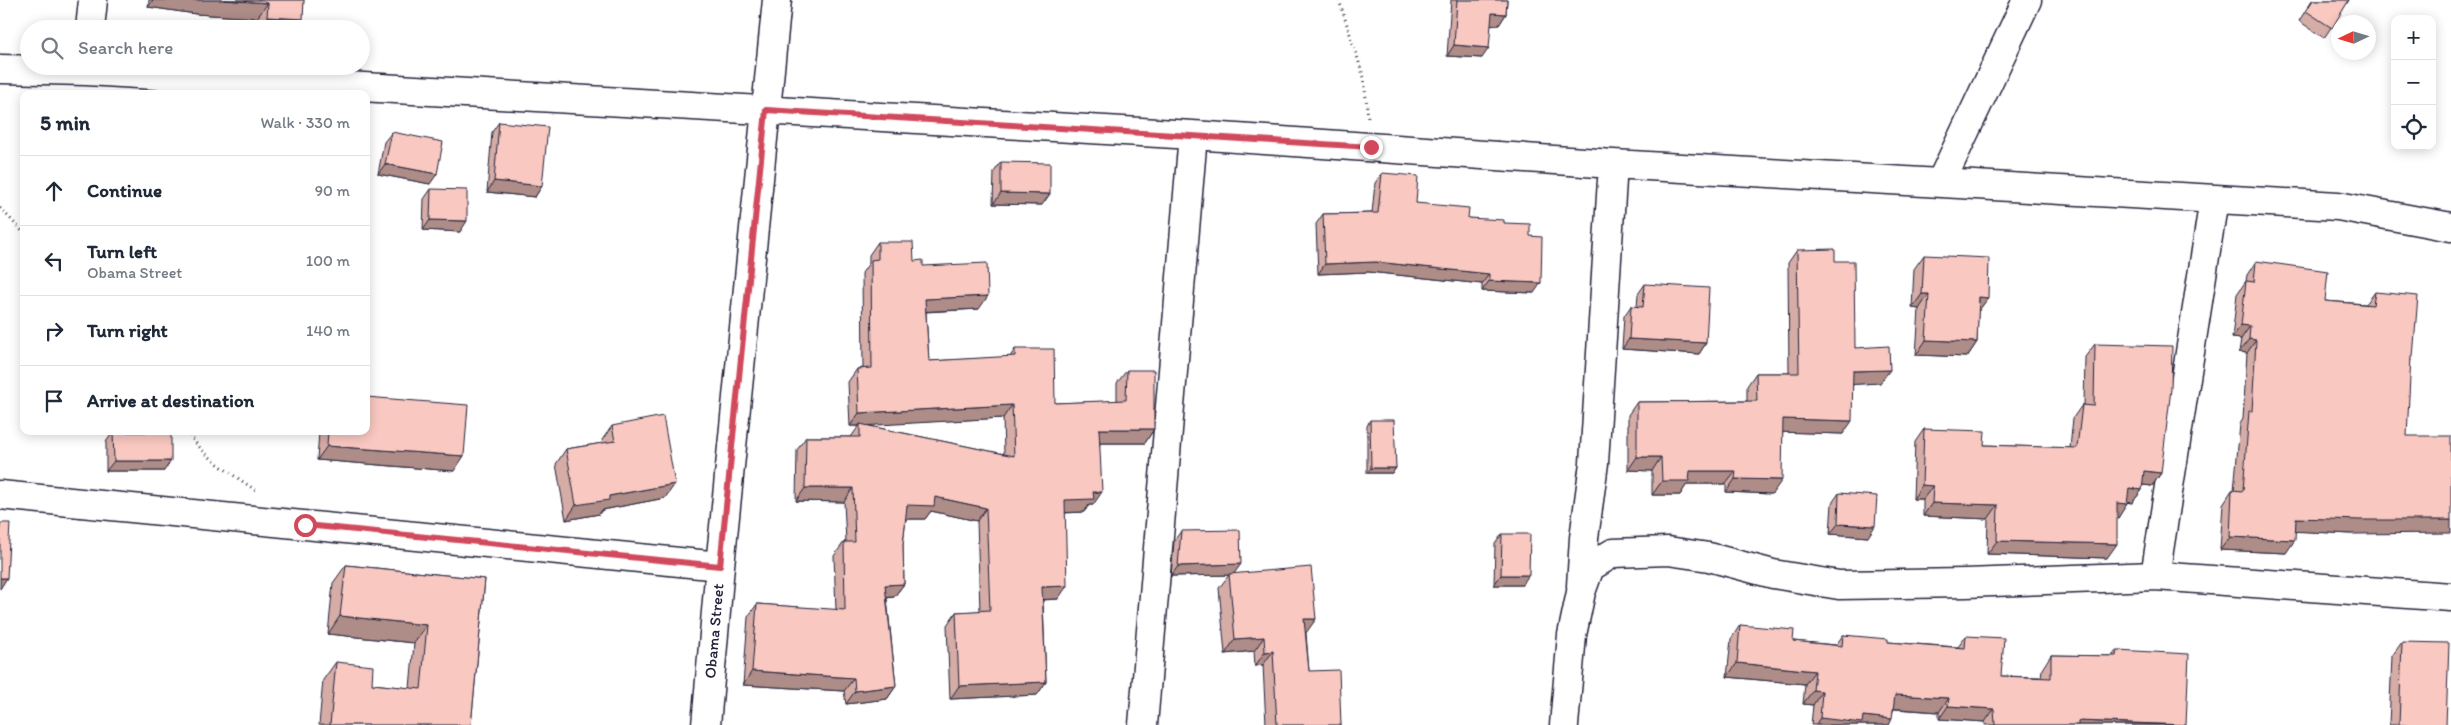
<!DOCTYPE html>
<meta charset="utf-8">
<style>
body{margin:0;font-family:Itim,sans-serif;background:#f2f2f3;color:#1f2937}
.controls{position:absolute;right:15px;top:15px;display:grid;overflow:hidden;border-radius:10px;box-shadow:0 2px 12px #0003}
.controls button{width:45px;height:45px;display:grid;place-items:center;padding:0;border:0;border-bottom:1px solid #e0e1e3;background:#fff;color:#1f2937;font:25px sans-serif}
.compass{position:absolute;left:2331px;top:15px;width:45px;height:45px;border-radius:50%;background:#fff;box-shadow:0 2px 12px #0003;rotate:266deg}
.stop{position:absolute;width:15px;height:15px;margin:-11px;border:4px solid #d1495b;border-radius:50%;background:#fff}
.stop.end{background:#d1495b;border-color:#fff;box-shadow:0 1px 5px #0008}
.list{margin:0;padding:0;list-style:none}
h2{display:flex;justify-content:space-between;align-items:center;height:65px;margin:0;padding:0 20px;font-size:21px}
h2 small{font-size:16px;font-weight:400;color:#747a83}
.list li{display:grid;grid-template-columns:32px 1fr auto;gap:15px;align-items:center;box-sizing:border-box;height:70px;padding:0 20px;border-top:1px solid #e0e1e3}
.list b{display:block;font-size:19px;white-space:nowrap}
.list p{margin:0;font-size:16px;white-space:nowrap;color:#747a83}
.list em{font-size:16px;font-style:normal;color:#747a83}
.icon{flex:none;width:28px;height:28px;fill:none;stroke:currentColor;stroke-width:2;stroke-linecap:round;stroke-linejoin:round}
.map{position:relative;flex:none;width:2451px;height:725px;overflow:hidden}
.search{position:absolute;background:#fff;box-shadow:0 2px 12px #0003;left:20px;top:20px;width:350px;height:55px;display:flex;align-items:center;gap:12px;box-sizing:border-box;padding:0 18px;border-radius:28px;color:#747a83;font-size:19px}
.panel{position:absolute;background:#fff;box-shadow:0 2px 12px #0003;left:20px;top:90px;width:350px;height:345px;border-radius:10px}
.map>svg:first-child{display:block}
</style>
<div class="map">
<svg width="2451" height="725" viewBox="0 0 2451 725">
<rect width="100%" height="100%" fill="#fff"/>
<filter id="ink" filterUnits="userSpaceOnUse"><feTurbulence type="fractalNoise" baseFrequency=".02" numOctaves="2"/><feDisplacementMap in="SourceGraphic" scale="10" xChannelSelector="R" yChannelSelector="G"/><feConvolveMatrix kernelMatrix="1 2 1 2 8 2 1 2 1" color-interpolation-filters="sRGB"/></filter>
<g filter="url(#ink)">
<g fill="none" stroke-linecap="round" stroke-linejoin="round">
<defs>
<path id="street" d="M90 29 93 0
M0 69 86 71 1193 135 1613 164 2338 206 2451 227
M1941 182 2027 0
M0 495 720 566
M2155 576 2214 199
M1581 586 1584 538 1594 463 1613 164
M706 725 720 566 777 0
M1143 725 1193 135
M1564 725 1572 635 1581 592 1590 567 1613 553 1668 551 1709 557 1773 574 1839 585 1966 583 2155 576 2451 597"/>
</defs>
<!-- street casing -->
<use href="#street" stroke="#22223b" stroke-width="31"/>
<!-- path -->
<path stroke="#22223b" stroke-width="3" stroke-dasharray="1 4" stroke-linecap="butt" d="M1339 0 1364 78 1368 118
M0 208 24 233
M187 431C203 457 231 473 255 490"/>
<!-- street -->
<use href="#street" stroke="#fff" stroke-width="28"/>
</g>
<!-- wall -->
<path fill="#d5aca6" stroke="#22223b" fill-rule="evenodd" d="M149 0H304L297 29H256L257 18 196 14 148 7Z
M1451 0H1507L1506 14 1499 25 1491 24 1482 58 1447 56Z
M2312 0H2349L2324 38 2299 21Z
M499 122 542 186 535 197 487 192 492 132Z
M392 132 430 184 378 174 384 142Z
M1001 162 1042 205 993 204 994 172Z
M1382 173 1416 203 1468 218 1504 223 1530 236 1534 293 1482 291V284L1369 272 1318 274 1316 224 1323 214 1372 213 1375 183Z
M431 189 460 232 423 230 424 199Z
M878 242 914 261 923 266 979 309 926 312 929 361 1010 357 1015 349 1055 403 1117 401V383L1127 370 1154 429 1145 443H1100L1093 505H1089L1084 512 1065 513 1058 599 1043 600 1046 682 1037 695 950 699 947 625 956 612 980 611 977 521 931 511 925 519H906L903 545 904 584 894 597 887 598 896 686 887 699 846 704 844 691 743 685 748 617 757 604 836 610 834 556 844 542H846L844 502 796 501 797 450 806 437H851L859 426H850L848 382 857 369 863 368 862 273 869 263V255ZM1003 418 1004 454 865 425Z
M1797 250 1835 261 1855 348 1880 383 1853 384 1843 434 1783 432 1772 494 1726 492V484H1687L1680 495H1652V471L1628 470V415L1637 402 1747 401V386L1756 373H1789L1788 263Z
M1924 255 1988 298 1978 311 1977 342 1967 357 1916 355 1919 309 1912 308 1914 269Z
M2256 261 2325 301 2366 304 2375 292 2411 360 2352 534 2296 531 2286 553 2220 550 2223 504 2232 490H2234L2240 424 2243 419 2247 353 2239 352 2241 339 2232 338 2237 294 2246 281 2247 275Z
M1645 284 1706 343 1699 354 1622 349 1624 316 1631 306 1637 307 1638 294Z
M2095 344 2161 473 2152 486 2142 485V490L2132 503 2127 502 2118 518H2117L2107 558 1987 554 1988 519 1923 516V499H1913L1915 442 1924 429 1984 445 2070 448 2073 418 2082 405H2084L2085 357Z
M1370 420 1396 468 1392 473H1367V426Z
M612 426 665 498 602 510 599 514 566 520 556 464 566 449 603 443 602 440Z
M319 431H366L454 471 317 460Z
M113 432 164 471H106V442Z
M1839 493 1868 537 1830 534 1832 503Z
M1181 531 1234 574 1306 633 1309 671 1341 725H1266L1263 665 1255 666 1254 651 1225 654 1219 588 1229 575 1171 576 1174 541Z
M1502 534 1522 585H1494L1495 544Z
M346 565 485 579 471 725H319L323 680 336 662 372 684 410 688 414 643 328 634 333 583Z
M1740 625 1793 641 1836 645 1843 635 1888 642 1958 647 1966 636 2001 676 2041 677 2042 669 2051 655 2112 656 2117 650 2186 725H1985V722L1939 719V712L1894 709 1889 725H1811L1813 705 1803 704 1805 684 1727 677 1731 639Z
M2402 642 2446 725H2389L2392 656Z"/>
<!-- shaded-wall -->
<path fill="#ae8c87" stroke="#22223b" d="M153 0H224L268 3 257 18 196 14 148 7Z
M1492 13 1506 14 1499 25 1485 24Z
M267 17 303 19 297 29H259Z
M1454 45 1489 48 1482 58 1447 56Z
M385 164 437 174 430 184 378 174Z
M494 181 542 186 535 197 487 192Z
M1001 193 1050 194 1042 205 993 204Z
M430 220 467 221 460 232 423 230Z
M1376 262 1489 274 1482 284 1369 272 1318 274 1325 264Z
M1489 281 1541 283 1534 293 1482 291Z
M1922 294H1929L1919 309 1912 308Z
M988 296 979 309 916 312 925 299Z
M1979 297 1988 298 1978 312Z
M2241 325 2250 326 2241 339 2232 338Z
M1629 339 1706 343 1699 354 1622 349Z
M2249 339 2256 340 2247 353 2239 352Z
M1926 340 1977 342 1967 357 1916 355Z
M1890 370 1880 383 1844 385 1853 371Z
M1012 405 1003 418 860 426V424L859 426H850L859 413Z
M1783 419 1852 421 1843 434 1774 432Z
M1099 429H1154L1145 443H1090Z
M327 446 464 456 454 471 317 460Z
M1637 457H1661L1652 471 1628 470Z
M114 461H171L164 471H106Z
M1371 468H1396L1392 473H1367Z
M1690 471H1736L1726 484H1687L1680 495H1652L1662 481Z
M2144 471 2161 473 2152 486 2134 484Z
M1735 479 1782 480 1772 494 1726 492Z
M675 484 665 498 602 510 599 514 566 520 576 505 609 496Z
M1922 485 1933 486 1923 499H1913Z
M805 488H853L844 502 796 501Z
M2129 488 2142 490 2132 503 2119 501Z
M1093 492H1102L1093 505H1089L1084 512 1055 513 1065 500Z
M935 497 986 508 977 521 931 511 925 519H898L907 505Z
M1932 503 1998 505 1988 519 1923 516Z
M2117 503 2127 504 2118 518 2107 517Z
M2296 518 2451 520V533L2352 534 2287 531Z
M1838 524 1875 526 1868 537 1830 534Z
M2230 537 2295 540 2286 553 2220 550Z
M1997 541 2117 544 2107 558 1987 554Z
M1241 564 1233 575 1171 576 1178 566Z
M1501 575H1529L1522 585H1494Z
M0 578H7L0 589Z
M904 584 894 597 876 598 885 585Z
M1067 586 1058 599 1033 600 1042 587Z
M340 616 427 625 414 643 328 634Z
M1304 619H1316L1306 633 1294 634Z
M1264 637 1254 651 1225 654 1235 639Z
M1273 651 1263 665 1255 666 1265 652Z
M1737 663 1815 671 1805 684 1727 677Z
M752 671 854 678 844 691 743 685Z
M1046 682 1037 695 950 699 959 686Z
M896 686 887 699 846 704 855 691Z
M1813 690 1822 691 1813 705 1803 704Z
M1895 695 1949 698 1939 712 1886 708Z
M1948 706 1994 709 1985 722 1939 719Z
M1863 716 1892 719 1889 725H1815L1820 718Z
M2078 721 2179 725H2075Z"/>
<!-- building -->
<path fill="#f8c8c1" stroke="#22223b" d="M224 0H304L303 19 267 17 268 3Z
M1457 0H1507L1506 14 1492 13 1489 48 1454 45Z
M2313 0H2349L2332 28 2306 11Z
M499 122 548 127 542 186 494 181Z
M392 132 443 142 437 174 385 164Z
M1001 162 1050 163V194L1001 193Z
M1382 173 1418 176 1416 203 1469 208 1468 218 1504 220V223L1530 224V236L1542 237 1541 283 1489 281V274L1376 262 1325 264 1323 214 1378 213Z
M431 189 467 190V221L430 220Z
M878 242H913L914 261 923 260V266L987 263 988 296 925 299 929 361 1015 356V349H1054L1055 403 1126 400 1127 370H1154V429H1099L1102 492H1093L1094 499 1065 500 1067 586 1042 587 1046 682 959 686 956 612 990 610 986 508 935 497 934 506 907 505 903 545 904 584 885 585 896 686 855 691 854 678 752 671 757 604 845 610 844 542H855L853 488H805L806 437H860V424L1014 456 1012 405 859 413 857 369 872 368 871 260 878 259Z
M1835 249V261H1854L1855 348 1889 346 1890 370 1853 371 1852 421 1783 419 1782 480 1735 479 1736 471H1690L1689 481H1662L1661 457H1637V402L1757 401 1756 373H1799L1797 250Z
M1924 255 1989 258 1988 298 1979 297 1977 342 1926 340 1929 294H1922Z
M2256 261 2328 271 2325 301 2373 305 2375 292 2418 296 2413 357H2411L2407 436H2451V520H2361L2296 518 2295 540 2230 537 2232 490 2243 491 2249 411H2252L2256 340 2249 339 2250 326 2241 325 2246 281 2254 282Z
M1645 284 1709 288 1706 343 1629 339 1631 306 1643 307Z
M2095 344 2172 346 2171 389 2161 473 2144 471 2142 490 2129 488 2127 504 2117 503V544L1997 541 1998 505 1932 503 1933 486 1922 485 1924 429 1985 431 1984 445 2077 448 2082 405 2094 406Z
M366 397 468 405 464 456 327 446 328 431H366Z
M663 416 675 484 609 496V500L576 505 566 449 615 441 612 426Z
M1370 420H1394L1396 468H1371Z
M113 432H171V461H114Z
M1839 493 1877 496 1875 526 1838 524Z
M0 523H10L7 578H0Z
M1240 530 1241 564 1178 566 1181 531Z
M1502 534H1530L1529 575H1501Z
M346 565 485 579 471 725H330L336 662 373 666 372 684 421 689 427 625 340 616Z
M1311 567 1316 619H1304L1309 671 1339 670 1341 725H1277L1273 651 1265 652 1264 637 1235 639 1229 574Z
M1740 625 1794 630 1793 641 1842 646 1843 635 1888 639V642L1965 648 1966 636 2004 638 2001 676 2051 678V655L2116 656 2117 650 2189 654 2186 725 2078 721V725H1995L1994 709 1948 706 1949 698 1895 695 1892 719 1863 716 1862 723 1820 718 1822 691 1813 690 1815 671 1737 663Z
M2402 642 2449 643 2446 725H2399Z"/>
</g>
<g fill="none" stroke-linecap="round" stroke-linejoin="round" filter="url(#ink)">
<!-- route -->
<path stroke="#d1495b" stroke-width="6" d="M305 525 720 566 766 110 1371 147"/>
</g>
<g text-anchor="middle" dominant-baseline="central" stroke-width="4" stroke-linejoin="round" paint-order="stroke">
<!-- street labels -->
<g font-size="16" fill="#22223b" stroke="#fff">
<text transform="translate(714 631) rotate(-85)">Obama Street</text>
</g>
</g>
</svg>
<div class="controls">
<button>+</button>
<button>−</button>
<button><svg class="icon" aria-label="locate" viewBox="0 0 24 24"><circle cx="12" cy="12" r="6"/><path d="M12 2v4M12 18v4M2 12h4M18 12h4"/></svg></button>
</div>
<svg class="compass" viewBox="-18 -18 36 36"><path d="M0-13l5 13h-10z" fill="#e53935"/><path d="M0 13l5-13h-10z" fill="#747a83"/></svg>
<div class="stop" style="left:305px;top:525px"></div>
<div class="stop end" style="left:1371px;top:147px"></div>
<div class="search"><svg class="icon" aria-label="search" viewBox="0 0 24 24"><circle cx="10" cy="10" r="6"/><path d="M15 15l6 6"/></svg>Search here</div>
<section class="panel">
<h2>5 min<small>Walk · 330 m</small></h2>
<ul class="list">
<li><svg class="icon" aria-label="ahead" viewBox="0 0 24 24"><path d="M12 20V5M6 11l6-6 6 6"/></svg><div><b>Continue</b></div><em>90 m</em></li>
<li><svg class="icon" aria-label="left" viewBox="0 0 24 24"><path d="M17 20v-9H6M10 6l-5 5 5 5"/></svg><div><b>Turn left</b><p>Obama Street</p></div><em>100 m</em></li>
<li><svg class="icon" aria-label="right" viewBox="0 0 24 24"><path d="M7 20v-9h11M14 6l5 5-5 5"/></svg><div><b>Turn right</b></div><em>140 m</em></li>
<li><svg class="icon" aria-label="arrive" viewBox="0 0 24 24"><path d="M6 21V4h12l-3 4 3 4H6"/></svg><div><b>Arrive at destination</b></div></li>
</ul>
</section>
</div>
